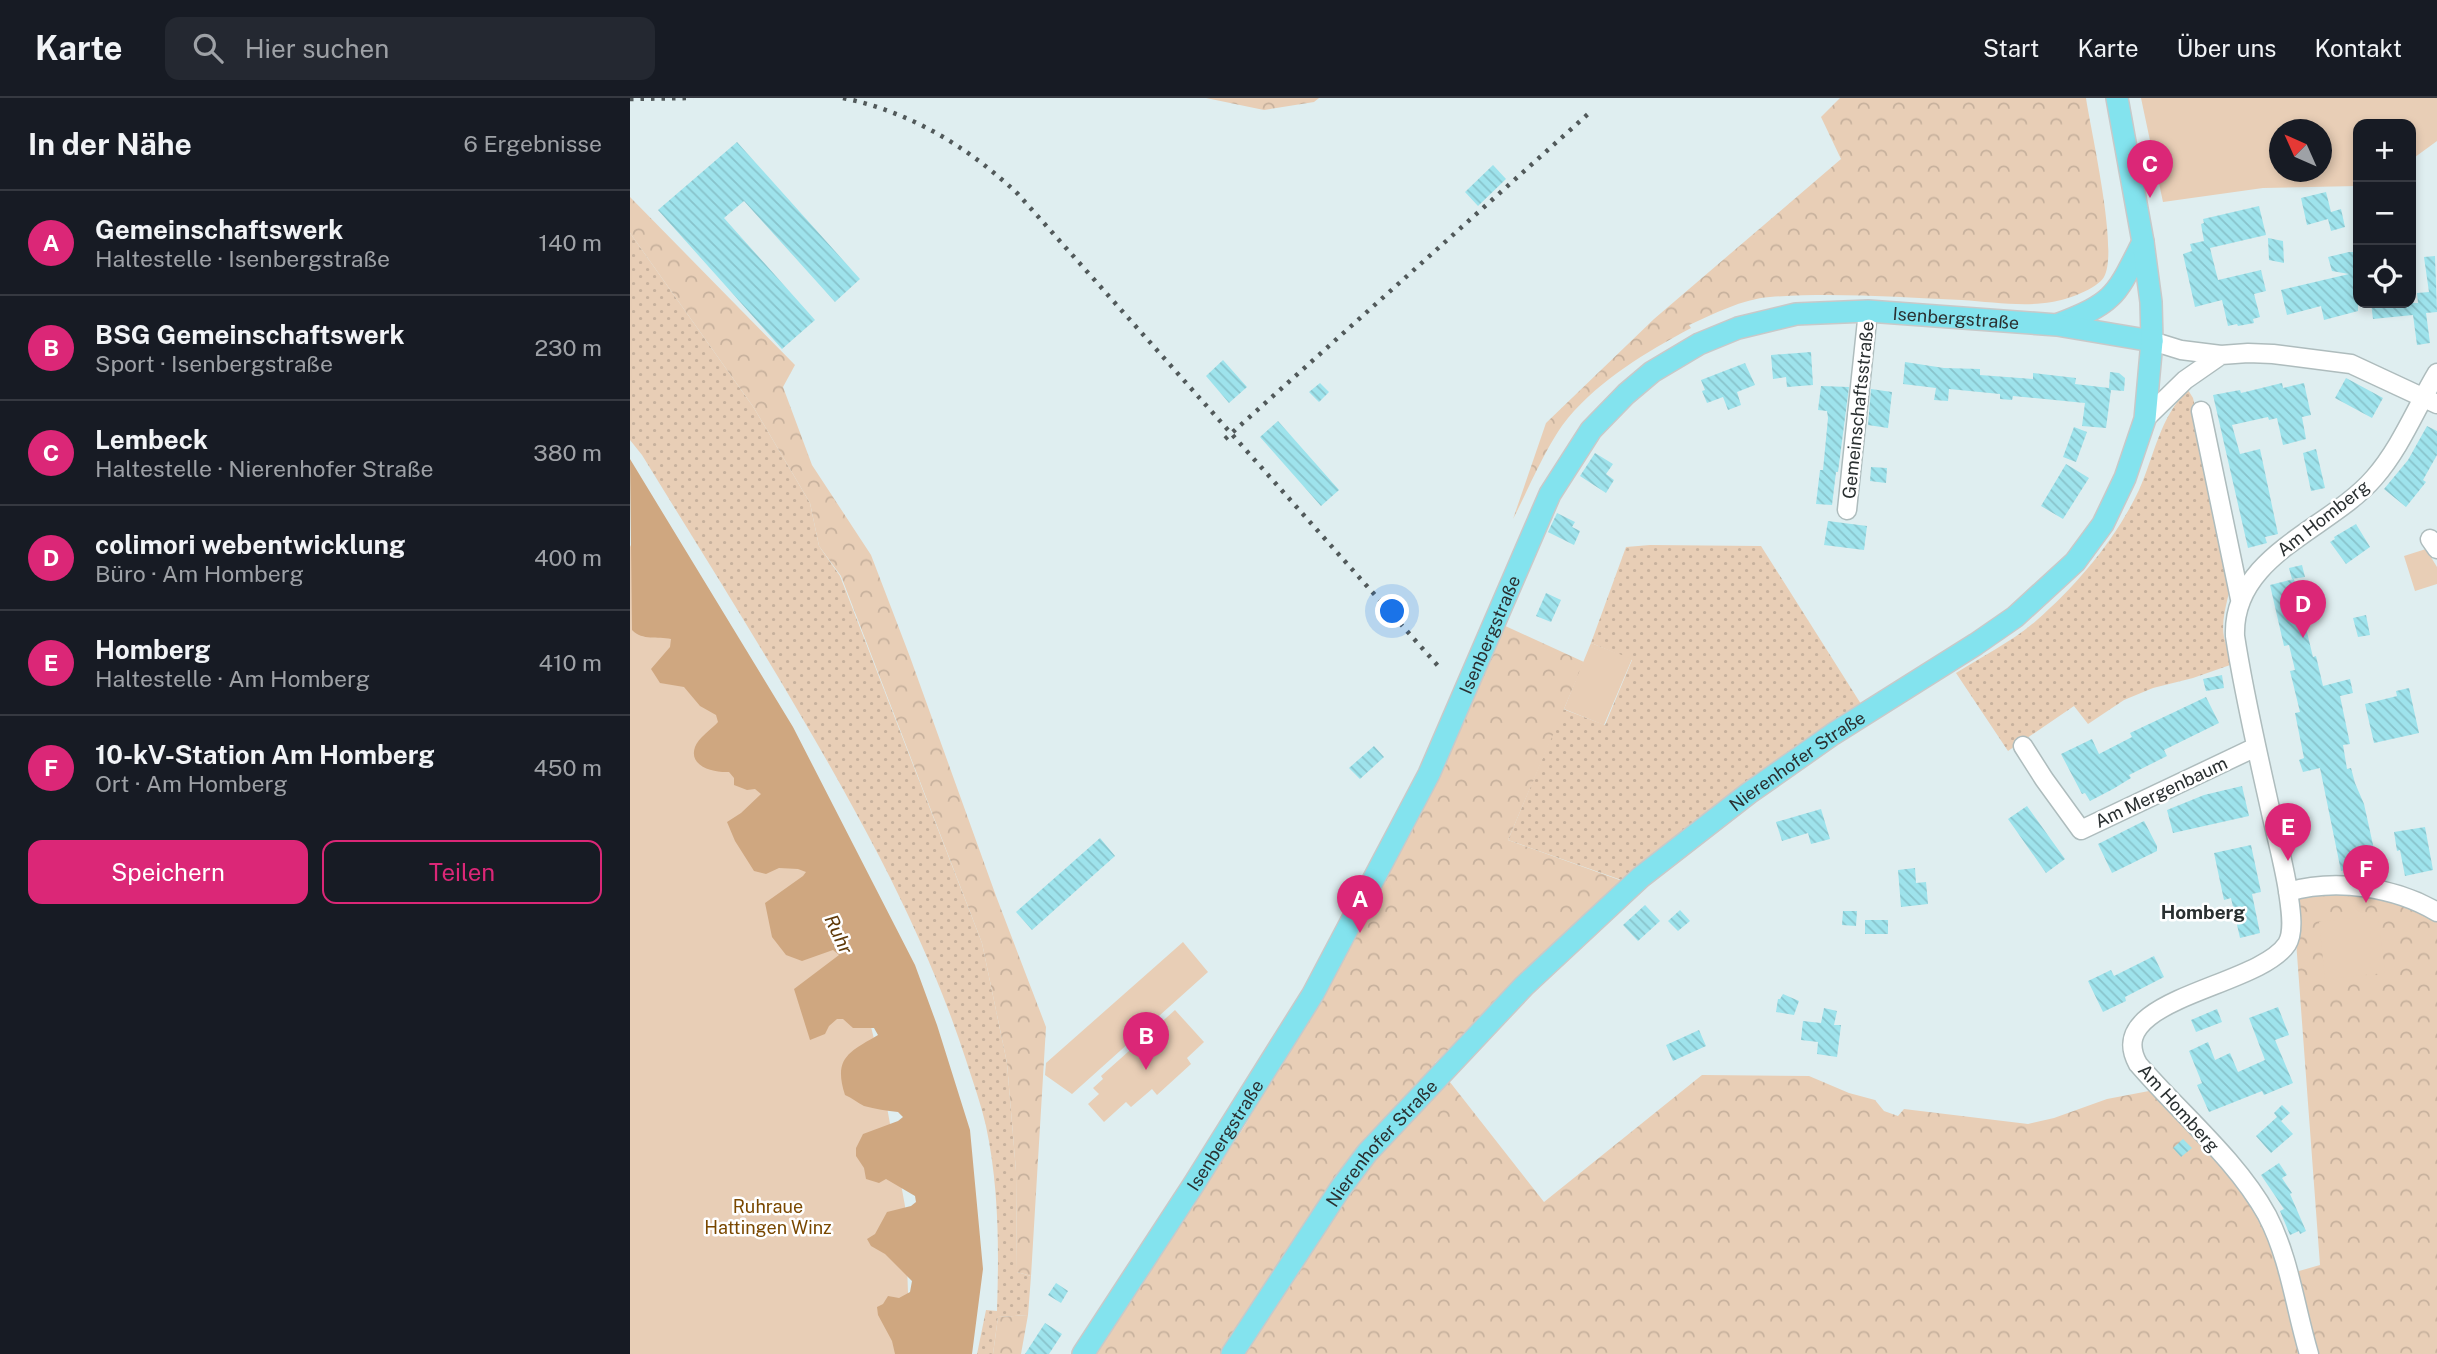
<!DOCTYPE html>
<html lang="de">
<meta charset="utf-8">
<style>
body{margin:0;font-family:"Public Sans",sans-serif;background:#242831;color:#f1f3f6}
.controls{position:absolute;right:21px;top:21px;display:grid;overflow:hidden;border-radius:14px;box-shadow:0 4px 10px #0003}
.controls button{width:63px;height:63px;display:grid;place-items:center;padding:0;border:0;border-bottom:2px solid #363941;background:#171b24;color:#f1f3f6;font:35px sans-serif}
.compass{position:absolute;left:1639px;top:21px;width:63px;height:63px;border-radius:50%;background:#171b24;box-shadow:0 4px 10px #0003;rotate:315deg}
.you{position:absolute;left:763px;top:514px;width:24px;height:24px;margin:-18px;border:5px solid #fff;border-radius:50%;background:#1a73e8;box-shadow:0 0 0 10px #1a73e833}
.badge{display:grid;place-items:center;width:46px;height:46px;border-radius:50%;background:#db2777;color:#fff;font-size:23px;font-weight:700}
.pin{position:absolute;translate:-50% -58px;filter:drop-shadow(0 2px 4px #0008)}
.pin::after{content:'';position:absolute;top:37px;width:24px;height:21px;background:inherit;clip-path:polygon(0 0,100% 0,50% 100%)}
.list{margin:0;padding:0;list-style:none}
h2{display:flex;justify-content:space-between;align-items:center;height:91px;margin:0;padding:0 28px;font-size:30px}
h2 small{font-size:23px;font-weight:400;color:#9ea1a6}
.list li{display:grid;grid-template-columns:46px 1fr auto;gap:21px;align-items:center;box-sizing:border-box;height:105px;padding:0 28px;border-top:2px solid #363941}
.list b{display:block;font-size:26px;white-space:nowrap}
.list p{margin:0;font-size:23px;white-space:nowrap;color:#9ea1a6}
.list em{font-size:23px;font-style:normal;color:#9ea1a6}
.actions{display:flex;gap:14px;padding:21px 28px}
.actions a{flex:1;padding:16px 0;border:2px solid #db2777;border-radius:14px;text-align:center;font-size:24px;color:#db2777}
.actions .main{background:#db2777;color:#fff}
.icon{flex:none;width:38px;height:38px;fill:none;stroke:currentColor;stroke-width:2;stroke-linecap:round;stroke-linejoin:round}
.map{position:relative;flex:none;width:1807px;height:1256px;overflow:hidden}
header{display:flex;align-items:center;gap:42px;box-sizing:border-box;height:98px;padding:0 35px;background:#171b24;border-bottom:2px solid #363941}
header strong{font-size:33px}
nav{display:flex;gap:38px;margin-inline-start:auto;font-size:24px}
.search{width:490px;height:63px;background:#242831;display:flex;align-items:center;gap:18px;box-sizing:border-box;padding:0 24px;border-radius:14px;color:#9ea1a6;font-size:26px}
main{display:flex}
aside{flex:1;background:#171b24}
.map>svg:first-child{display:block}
</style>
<header>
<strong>Karte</strong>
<div class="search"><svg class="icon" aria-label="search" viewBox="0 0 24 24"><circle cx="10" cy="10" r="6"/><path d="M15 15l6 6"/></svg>Hier suchen</div>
<nav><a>Start</a><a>Karte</a><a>Über uns</a><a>Kontakt</a></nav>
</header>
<main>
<aside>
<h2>In der Nähe<small>6 Ergebnisse</small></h2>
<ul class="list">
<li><span class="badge">A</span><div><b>Gemeinschaftswerk</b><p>Haltestelle · Isenbergstraße</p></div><em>140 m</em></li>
<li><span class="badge">B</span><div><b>BSG Gemeinschaftswerk</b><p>Sport · Isenbergstraße</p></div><em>230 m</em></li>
<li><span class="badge">C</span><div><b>Lembeck</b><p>Haltestelle · Nierenhofer Straße</p></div><em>380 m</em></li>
<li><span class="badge">D</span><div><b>colimori webentwicklung</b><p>Büro · Am Homberg</p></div><em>400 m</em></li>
<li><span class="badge">E</span><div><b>Homberg</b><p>Haltestelle · Am Homberg</p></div><em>410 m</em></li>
<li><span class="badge">F</span><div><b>10-kV-Station Am Homberg</b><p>Ort · Am Homberg</p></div><em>450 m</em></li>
</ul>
<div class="actions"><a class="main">Speichern</a><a>Teilen</a></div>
</aside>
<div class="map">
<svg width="1807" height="1256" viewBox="0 0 1807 1256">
<defs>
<pattern id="grass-dots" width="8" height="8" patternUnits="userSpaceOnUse" patternTransform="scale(1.75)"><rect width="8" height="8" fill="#e8ceb6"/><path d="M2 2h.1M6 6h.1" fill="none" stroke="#c7b19d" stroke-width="1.8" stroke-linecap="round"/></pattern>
<pattern id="forest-crowns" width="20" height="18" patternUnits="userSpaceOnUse" patternTransform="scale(1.75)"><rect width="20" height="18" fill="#e8ceb6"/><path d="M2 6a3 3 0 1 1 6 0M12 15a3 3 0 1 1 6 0" fill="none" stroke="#c7b19d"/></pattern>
<pattern id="building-back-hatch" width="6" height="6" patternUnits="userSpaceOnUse" patternTransform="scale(1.75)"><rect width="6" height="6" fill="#9ee3ec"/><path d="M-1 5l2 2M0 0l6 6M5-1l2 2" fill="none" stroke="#88c3cb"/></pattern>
</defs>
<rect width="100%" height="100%" fill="#dfeef0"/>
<!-- grass -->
<path fill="url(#grass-dots)" d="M0 135 124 310 180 405 189 448 210 478 352 845 377 965 386 1073 387 1174 401 1178 398 1217 368 1219 363 1256H347L356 1212 367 1213C369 1151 369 1089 356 1028 351 1006 343 984 336 962 313 891 283 824 249 758 177 620 93 489 12 357L0 342Z
M1558 292 1563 300 1603 473C1601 495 1590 518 1594 539 1596 548 1600 557 1603 566L1563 580 1523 590 1494 602 1458 626 1444 608 1378 653 1326 575C1353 558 1383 543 1407 522 1447 487 1486 441 1509 392 1524 359 1530 318 1558 292Z
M1020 447 1131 448 1231 606 997 784 878 742 933 611 975 627 1002 562 961 545 996 449Z"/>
<!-- forest -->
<path fill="url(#forest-crowns)" d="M576 0H689L684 4 634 12Z
M1210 0H1456C1461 34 1489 153 1474 179 1467 191 1436 202 1422 204 1394 209 1361 204 1332 202 1268 199 1203 194 1140 199 1112 201 1084 216 1059 227L1061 230C1016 254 971 281 938 320 918 344 898 392 883 421L916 325 1024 221 1211 61 1191 19Z
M0 99 165 267 153 289 182 367 241 457 280 559 366 798 416 929 401 1178 387 1174 386 1073 377 965 352 845 211 478 189 448 180 405 124 310 0 135Z
M871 526 954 564 878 742 998 785 901 869 805 965 914 1104 1072 977 1179 978 1219 995 1245 1002 1254 1013 1268 1018 1274 1011 1398 1026 1424 1020 1477 1001 1519 993 1592 1068 1629 1117 1655 1177 1690 1167 1662 789 1761 799 1807 823V1256H466L614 1029 709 866Z
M398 1217 391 1256H363L368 1219Z"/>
<!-- park -->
<path fill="#e8ceb6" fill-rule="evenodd" d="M1511 0H1807V43L1781 62V26H1728V88L1633 90 1533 104ZM1650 32H1692V74H1650Z
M0 447 224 860 246 949 275 1108 279 1224 274 1256H0Z
M1796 451 1807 469V486L1785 493 1774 458Z
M961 545 1002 561 974 627 934 611Z
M1748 817 1755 875 1695 881 1689 824Z
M553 844 578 874 442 996 415 977 416 965Z
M545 912 574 944 557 960 561 966 527 997 522 991 501 1009 496 1004 474 1024 458 1006 469 996 463 990 473 981 471 978Z"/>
<!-- water -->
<path fill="#cfa780" d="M0 361 163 629 285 867 307 927 340 1032 353 1171 342 1256H265L262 1243 248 1217 247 1209 253 1206 258 1198 269 1200 280 1194 282 1183 255 1156 241 1148 237 1141 245 1136 257 1114 281 1108 286 1104 285 1098 256 1081 249 1085 236 1081 234 1070 226 1058V1050L233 1036 268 1023 273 1019 268 1014C257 1013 245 1011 234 1008 228 1005 222 1000 215 997 203 960 219 954 248 937L244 930H223L213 921H207L199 928 195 936 180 942 164 891 209 857 203 852 172 863 156 857 142 839 135 805 173 778 176 774 168 771 149 770 136 776 124 773 105 743 97 724 111 715 131 696 125 691 117 692 104 687V680L99 674C85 675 58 669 65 649 68 640 82 631 88 624L86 617 70 608 54 589 30 585 21 571 40 549 41 541C27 538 13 543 2 532Z"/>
<!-- building -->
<path fill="url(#building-back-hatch)" d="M107 44 230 181 205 204 114 103 94 120 185 222 152 251 28 112Z
M863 67 876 81 848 108 835 94Z
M1696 94 1701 114 1711 111 1715 129 1701 133 1698 121 1677 127 1671 100Z
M1629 108 1636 137 1580 150 1588 182 1631 172 1636 193 1624 196 1630 219 1623 221 1624 225 1608 228 1607 226 1598 228 1592 202 1565 209 1553 156 1562 153 1560 146 1574 143 1571 126 1574 125 1573 121Z
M1638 140 1653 143 1654 165 1639 162Z
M1719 154H1728V213L1694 222 1691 208 1657 217 1651 192 1719 176 1702 173 1698 159Z
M1805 158 1807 214 1796 215 1800 245 1787 247 1783 217 1743 221 1741 205H1788L1787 195 1799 194 1794 159Z
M1181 254 1183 287 1157 289 1156 279 1143 281 1141 257Z
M593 262 617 289 599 305 576 278Z
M1275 264 1314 270 1350 271V277L1403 281V275L1446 280 1445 286 1479 290 1480 274 1489 275 1495 280 1494 293 1481 292 1476 330 1452 328 1455 305 1383 298 1382 302 1370 301V296L1319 291 1318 303 1304 302 1306 290 1273 286Z
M1115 265 1125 287 1107 294 1111 307 1098 312 1093 299 1077 305 1072 293 1075 292 1071 282Z
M1716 280 1753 300 1742 320 1705 300Z
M690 285 699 294 689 304 679 294Z
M1652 285 1653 290 1674 285 1681 317 1672 319 1676 341 1653 347 1647 320 1639 322 1638 319 1602 327 1610 356 1630 351 1648 436 1635 439 1637 445 1618 450 1583 297 1610 292 1611 295Z
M1191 288 1219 289 1208 374H1206L1202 407 1186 406 1190 372H1193L1198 320 1197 313 1188 312Z
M1241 291 1262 294 1258 330 1238 327Z
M648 323 709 392 691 408 630 339Z
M1797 328 1807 333V357L1793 382 1796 384 1776 409 1754 391 1778 362Z
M1444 329 1457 334 1446 364 1433 359Z
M1686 351 1695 390 1681 393 1673 355Z
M965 355 983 366 976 376 984 382 976 395 950 378Z
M1436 366 1459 380 1433 421 1411 408Z
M1241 369 1257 370 1256 385 1240 383Z
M927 415 945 424 942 429 950 433 944 447 918 434Z
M1198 423 1237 428 1234 452 1194 447Z
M1726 426 1740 449 1716 466 1700 444 1705 441 1704 439Z
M1672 467 1675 479 1662 481 1659 470Z
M1664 481 1683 559 1686 558 1693 588 1720 581 1723 595 1710 598 1720 646 1713 647 1717 671 1721 670 1725 685 1734 706 1747 765 1711 773 1690 670 1673 674 1669 662 1674 660 1665 615 1670 614 1660 573 1665 572 1659 547 1654 548 1640 487Z
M916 495 931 502 921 524 906 518Z
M1736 517 1740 537 1728 539 1723 520Z
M1592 577 1594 590 1576 593 1573 581Z
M1779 590 1789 635 1744 645 1735 606 1767 598 1766 593Z
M1576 599 1589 625 1534 652 1537 658 1499 677 1501 680 1483 691 1460 703 1455 695 1452 696 1431 656 1462 641 1469 656 1502 639 1500 635Z
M744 648 754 659 730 681 719 670Z
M1612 688 1619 718 1543 735 1537 712 1574 697Z
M1397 708 1435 761 1416 775 1378 721Z
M1191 711 1200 741 1181 746 1178 735 1152 743 1146 724Z
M1514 723 1527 748V753L1482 775 1468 746Z
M1795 729 1803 772 1775 778 1770 752 1767 753 1764 734Z
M470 740 485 758 402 832 386 814Z
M1621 747 1631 794 1622 796 1630 835 1610 840 1601 800 1594 802 1584 755Z
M1285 770 1286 785 1296 784 1298 806 1271 809 1268 772Z
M1015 807 1030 823 1008 843 993 827Z
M1050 812 1060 823 1048 833 1038 823Z
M1213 813H1227L1226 828 1212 827Z
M1235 822H1258V836H1235Z
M1524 858 1534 879 1495 899 1496 903 1473 914 1458 883 1481 872 1484 878Z
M1153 896 1169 903 1164 917 1146 914 1148 901H1150Z
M1648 909 1659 937 1645 942 1663 985 1634 997 1632 993 1579 1014 1567 987 1572 985 1559 953 1578 944 1585 962 1600 955 1608 974 1635 962 1619 920Z
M1194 910 1207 913 1204 927H1211L1207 959 1187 956 1188 944 1171 942 1173 923 1191 925Z
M1587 911 1592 924 1566 934 1561 922Z
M1069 932 1076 948 1043 963 1036 947Z
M1652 1007 1660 1015 1651 1023 1663 1036 1641 1055 1626 1038 1647 1019 1644 1015Z
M1553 1041 1562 1050 1551 1059 1543 1050Z
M1649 1065 1657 1077 1652 1080 1662 1095 1660 1096 1676 1133 1670 1136 1669 1133 1660 1137 1650 1113 1654 1111 1631 1077Z
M426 1185 438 1193 431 1205 418 1197Z
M415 1225 432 1236 419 1256H395Z"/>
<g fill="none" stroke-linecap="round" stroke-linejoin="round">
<defs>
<path id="minor" d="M1522 243 1551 252 1591 257 1618 255 1643 256 1721 266 1807 306
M1571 313 1610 501
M1515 321 1555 282 1591 257
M1217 412 1238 213
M1800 441 1807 451
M1393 648 1414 681 1451 732 1626 649
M1658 794C1706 780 1765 789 1807 814
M1679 1256C1665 1210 1660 1161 1637 1117 1606 1061 1550 1015 1508 966 1471 900 1628 890 1657 846 1665 833 1660 808 1658 793 1654 767 1647 741 1641 715 1628 656 1614 597 1605 538 1602 457 1699 432 1744 380 1771 349 1786 310 1807 275"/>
<g id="major">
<path d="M1429 226C1486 204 1486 197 1513 144"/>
<path id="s1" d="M453 1256 564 1086 683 896 799 676 920 396 961 332 996 296 1022 274 1069 246 1108 230 1166 216 1238 213 1427 227 1522 243"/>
<path id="s2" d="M602 1256 710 1091 737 1055 894 888 1011 779 1119 695 1203 636 1346 546 1385 519 1445 464 1473 426 1495 380 1515 321 1522 243 1521 204 1513 144 1487 0"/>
</g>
</defs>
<!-- minor casing -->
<use href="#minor" stroke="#aebcbd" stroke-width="21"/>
<!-- major casing -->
<use href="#major" stroke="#c8c9c9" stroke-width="24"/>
<!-- minor -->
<use href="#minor" stroke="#fff" stroke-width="18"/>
<!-- major -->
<use href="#major" stroke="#83e3ee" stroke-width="21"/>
<!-- rail -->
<path stroke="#51595a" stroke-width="4.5" stroke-dasharray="3.5 7" stroke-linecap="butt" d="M213 0C281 14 338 49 388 96L809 569
M0 1 63 0
M595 341 958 16"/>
</g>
<g text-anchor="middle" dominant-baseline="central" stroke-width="5" stroke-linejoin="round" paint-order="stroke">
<!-- street labels -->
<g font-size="18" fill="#2a3031" stroke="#fff">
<text stroke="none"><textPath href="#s1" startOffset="1458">Isenbergstraße</textPath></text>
<text transform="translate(1228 312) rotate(-84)">Gemeinschaftsstraße</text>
<text transform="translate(1693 420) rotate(-38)">Am Homberg</text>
<text stroke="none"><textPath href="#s1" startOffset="828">Isenbergstraße</textPath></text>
<text stroke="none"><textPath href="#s2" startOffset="826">Nierenhofer Straße</textPath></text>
<text transform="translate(1531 694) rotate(-25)">Am Mergenbaum</text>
<text transform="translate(1549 1010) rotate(48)">Am Homberg</text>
<text stroke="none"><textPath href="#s1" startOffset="261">Isenbergstraße</textPath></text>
<text stroke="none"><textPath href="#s2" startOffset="259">Nierenhofer Straße</textPath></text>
</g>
<!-- park labels -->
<g font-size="18" fill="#7a4800" stroke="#fff">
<text x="138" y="1108">Ruhraue<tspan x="138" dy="21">Hattingen Winz</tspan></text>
</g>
<!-- neighbourhood labels -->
<g font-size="19" font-weight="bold" fill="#2a3031" stroke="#fff">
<text x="1573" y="814">Homberg</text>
</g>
<!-- water labels -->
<g font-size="19" font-style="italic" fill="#5f3908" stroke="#fff">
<text transform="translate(209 836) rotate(65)">Ruhr</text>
</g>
</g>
</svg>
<div class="controls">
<button>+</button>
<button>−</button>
<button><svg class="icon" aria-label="locate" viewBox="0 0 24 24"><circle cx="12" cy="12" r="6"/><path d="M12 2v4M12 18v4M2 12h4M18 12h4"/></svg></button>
</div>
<svg class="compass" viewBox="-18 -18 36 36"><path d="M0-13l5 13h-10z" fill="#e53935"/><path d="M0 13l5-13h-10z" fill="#9ea1a6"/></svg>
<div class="you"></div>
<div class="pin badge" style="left:730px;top:835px">A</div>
<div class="pin badge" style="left:516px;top:972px">B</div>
<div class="pin badge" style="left:1520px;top:100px">C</div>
<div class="pin badge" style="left:1673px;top:540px">D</div>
<div class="pin badge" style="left:1658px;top:763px">E</div>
<div class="pin badge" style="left:1736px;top:805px">F</div>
</div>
</main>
